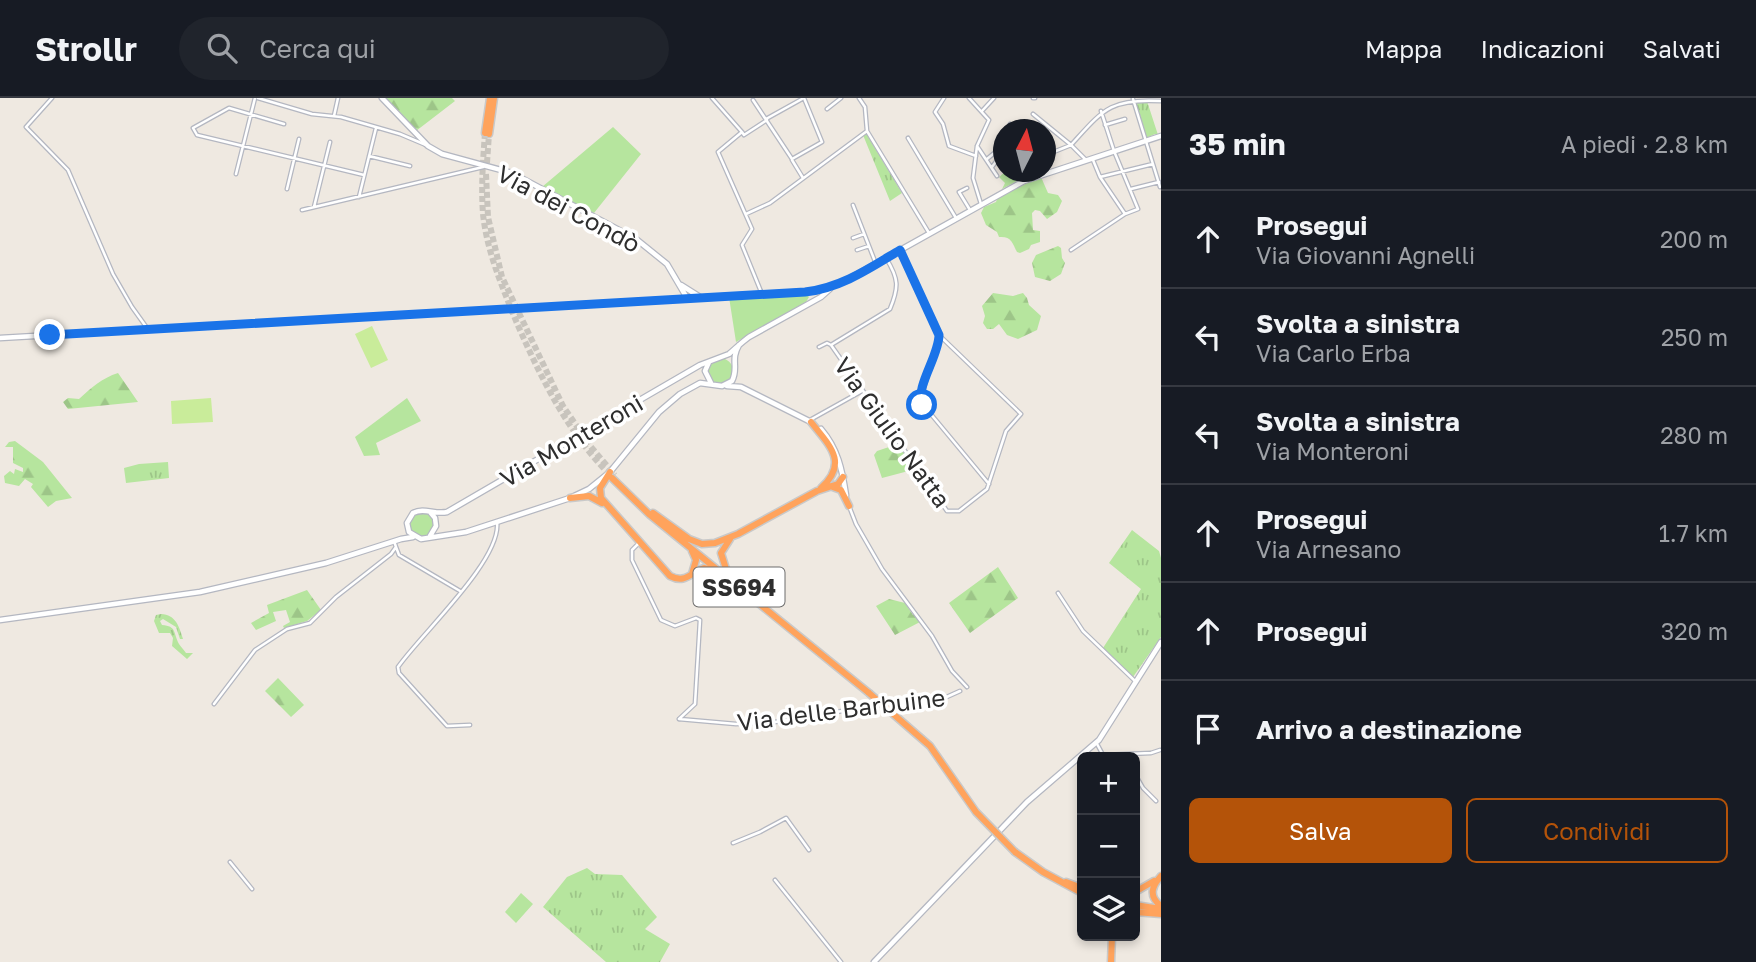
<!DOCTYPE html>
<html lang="it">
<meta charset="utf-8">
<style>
body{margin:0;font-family:"Golos Text",sans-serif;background:#20242c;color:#f1f3f6}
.controls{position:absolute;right:21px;bottom:21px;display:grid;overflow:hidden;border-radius:10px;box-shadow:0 4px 10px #0003}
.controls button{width:63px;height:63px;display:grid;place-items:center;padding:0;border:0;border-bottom:2px solid #363941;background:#171b24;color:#f1f3f6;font:35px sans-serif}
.compass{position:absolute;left:993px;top:21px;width:63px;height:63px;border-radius:50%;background:#171b24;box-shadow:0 4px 10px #0003;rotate:6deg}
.stop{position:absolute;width:21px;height:21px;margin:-16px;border:5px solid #1a73e8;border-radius:50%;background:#fff}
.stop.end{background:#1a73e8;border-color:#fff;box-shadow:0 2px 7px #0008}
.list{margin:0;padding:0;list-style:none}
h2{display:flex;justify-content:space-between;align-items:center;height:91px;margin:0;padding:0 28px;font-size:30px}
h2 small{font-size:23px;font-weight:400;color:#9ea1a6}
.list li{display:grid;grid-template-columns:46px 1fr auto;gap:21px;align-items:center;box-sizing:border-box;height:98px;padding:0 28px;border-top:2px solid #363941}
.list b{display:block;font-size:26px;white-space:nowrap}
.list p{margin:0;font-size:23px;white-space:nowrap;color:#9ea1a6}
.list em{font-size:23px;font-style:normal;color:#9ea1a6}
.actions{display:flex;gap:14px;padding:21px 28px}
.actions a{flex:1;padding:16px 0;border:2px solid #b45309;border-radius:10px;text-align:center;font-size:24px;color:#b45309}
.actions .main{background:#b45309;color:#fff}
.icon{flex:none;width:38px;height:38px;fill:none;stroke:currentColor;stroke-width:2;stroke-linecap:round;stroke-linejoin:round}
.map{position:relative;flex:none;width:1161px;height:864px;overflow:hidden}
header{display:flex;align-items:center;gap:42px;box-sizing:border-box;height:98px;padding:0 35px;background:#171b24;border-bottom:2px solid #363941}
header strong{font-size:33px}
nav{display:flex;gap:38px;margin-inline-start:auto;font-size:24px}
.search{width:490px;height:63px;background:#20242c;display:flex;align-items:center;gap:18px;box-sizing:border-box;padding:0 24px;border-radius:38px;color:#9ea1a6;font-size:26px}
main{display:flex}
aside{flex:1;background:#171b24}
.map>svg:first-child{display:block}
</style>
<header>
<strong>Strollr</strong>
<div class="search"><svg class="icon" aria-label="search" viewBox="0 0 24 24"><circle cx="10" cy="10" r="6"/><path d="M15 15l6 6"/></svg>Cerca qui</div>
<nav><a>Mappa</a><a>Indicazioni</a><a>Salvati</a></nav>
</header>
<main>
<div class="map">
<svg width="1161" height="864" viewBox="0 0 1161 864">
<defs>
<pattern id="grass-tufts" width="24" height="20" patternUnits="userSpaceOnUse" patternTransform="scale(1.75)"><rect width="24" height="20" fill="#b6e59e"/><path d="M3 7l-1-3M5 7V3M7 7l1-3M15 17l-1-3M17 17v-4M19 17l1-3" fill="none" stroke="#9dc588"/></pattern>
<pattern id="forest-firs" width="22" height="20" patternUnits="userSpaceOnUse" patternTransform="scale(1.75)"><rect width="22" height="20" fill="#b6e59e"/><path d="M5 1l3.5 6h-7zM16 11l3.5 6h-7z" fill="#9dc588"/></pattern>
</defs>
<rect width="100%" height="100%" fill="#efe9e1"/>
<!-- grass -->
<path fill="url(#grass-tufts)" d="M1135 3 1137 4 1147 3 1158 37 1155 36 1146 40Z
M866 35 902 95 890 103 863 37Z
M1005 74H1043L1021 81 1002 91 1005 85 999 79Z
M168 364 169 380 126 385 124 370 139 366Z
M1132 432 1159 453 1161 460V539L1133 579 1103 550 1141 491 1109 465Z
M161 516C176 517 179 528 183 541H180L176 529 163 521 160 523 162 527C177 528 173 535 179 546 181 549 184 552 186 555H193L187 561 172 548 173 540 170 535H159L154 523 156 517Z
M587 770 595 776 622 777 657 819 645 831 670 846 660 864H606L543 809 567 779Z"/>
<!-- forest -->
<path fill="url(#forest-firs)" d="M383 0H452L455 3 416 33Z
M1041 79 1048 95 1058 97 1062 103 1057 114 1047 121 1040 113 1035 112 1032 115 1033 132 1040 133V144L1031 147 1029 151 1020 155 1017 154C1012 144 1011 138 999 139L997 134 986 127 981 115 984 109 996 104 998 98Z
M1058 148 1061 150 1062 160 1065 165 1061 176 1050 183 1035 179 1032 165 1036 157Z
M993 195 1013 198 1023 195 1027 200 1029 207 1041 218 1037 232 1018 241 1007 237 999 226 993 231H987L983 225 985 218 982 208Z
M118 275 138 304 68 311 63 304 68 300 79 301C91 290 102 280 118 275Z
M15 343 43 364 72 400 56 403 48 409 31 389 33 386 25 381 19 388 5 385 4 378 10 373 14 376 15 371 23 374V370L13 365V349H5L9 344Z
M898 346 916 371 882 380 874 357 877 353Z
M998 469 1018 500 970 535 949 505Z
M307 492 321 512 307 523 284 530 283 528 290 524 286 512 273 514 276 523 256 532 251 525 269 515 267 507Z
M889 501 905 505 913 517H915L920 524 895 537 876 508Z
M278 580 304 607 291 619 265 593Z"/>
<!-- garden -->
<path fill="#b6e59e" d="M613 29 641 56 594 115 542 89Z
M805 195 809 199 806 204 736 244 729 199Z
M707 273a13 13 0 1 1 26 0a13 13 0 1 1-26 0Z
M407 300 421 323 376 345 380 357 364 358 355 339Z
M409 426a13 13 0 1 1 26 0a13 13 0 1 1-26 0Z
M521 795 533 806 516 825 505 814Z"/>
<!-- pitch -->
<path fill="#c9ec9a" d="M372 228 388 262 371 270 355 236Z
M211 300 213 324 172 326 171 303Z"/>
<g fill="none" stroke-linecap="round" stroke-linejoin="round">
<!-- highway-tunnel -->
<path stroke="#c8c4bd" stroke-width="6" stroke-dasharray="6 3" stroke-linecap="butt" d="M485 35C483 62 481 89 483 116 487 154 502 188 516 223 541 280 567 334 611 378
M487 65 489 36
M486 76 488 119 502 179 563 308 591 349 615 377"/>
<defs>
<path id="street" d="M52 0 26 29 68 72 113 176 132 209 147 230
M258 0 312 16 341 19 400 36 426 47
M712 0 742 34 718 54 752 131 742 147 762 196
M859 0 865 9 867 33 929 135
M944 0 935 14 943 26 949 48 976 58
M969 0 989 22 977 48 973 80 981 106
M1033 0H1035
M1133 1 1160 89
M753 2 792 61 822 44 804 0
M827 11 841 0
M982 13 994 0
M1033 16 1071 47
M334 18 338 0
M766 21 802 1
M284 26 229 10 193 30 197 37 364 77
M1010 26 1016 32
M1105 27 1125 21
M742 34 744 37 767 22
M908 40 956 120
M977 48 997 78
M1046 57 1071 47
M369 58 410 68
M987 61 1004 47
M792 62 803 80
M1086 62 1071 47C1103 12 1110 0 1161 3
M1093 62 1100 79 1125 116
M992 69 1004 53
M236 76 255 0
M1100 79 1153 66
M967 90 959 94 970 112
M287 91 299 41
M1131 91 1159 84
M359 99 376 30
M853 107 876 166
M314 109 330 44
M302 112 483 69
M746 116 770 105 867 33
M853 140 864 136
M857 152 869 148
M1071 152 1125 116 1138 111 1114 53 1101 13
M939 239 920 303 989 386
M831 247 947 413H959L987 391 1006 333 1021 316 939 237 900 153
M819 249 827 245 831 247 890 211C899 189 899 181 886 160
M810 322 862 293
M849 408 856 426 882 471 932 538 952 573 967 589
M639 445 632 452V462L661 522 675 528 696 520 700 522 695 606 679 621
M396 449 399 457 460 493
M1058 495 1083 533 1136 584
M214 606 255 552 287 531 310 525 336 499 391 456 396 449 394 443
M885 606 940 602 960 593
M679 621 736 626 775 624 879 607
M470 627 447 628 399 575 398 569C420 537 502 462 497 424
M1096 644 1103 657 1151 655 1160 652
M1135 676 1143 690 1156 703
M733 745 760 734 786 720 809 752
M230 764 252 791
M775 782 841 864"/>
<path id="secondary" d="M382 0 428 48 442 56 512 75 636 141 667 166 687 200
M681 187 700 199
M0 240 817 193 843 184 1024 83 1161 38
M739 247C730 262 739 270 732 283L722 288 700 285 680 296 659 314 610 374 589 391 570 400 466 434 421 441 409 434 407 425 413 415C424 409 435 417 447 414L700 267 729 256C736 250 742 244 749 239L821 199 830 191
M709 264 705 273 711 285
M727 288 741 289 811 324
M821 331C838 351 842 371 846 397
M430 438 436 428 435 420 430 414
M0 522 200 494 326 465 401 441 413 439
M874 864 1027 704 1099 642 1161 544"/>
<path id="highway" d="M485 35 490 0
M489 36 494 0
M811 324C828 346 850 364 821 390
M610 374 600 390 601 400 670 478C685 486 690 475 704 470L715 473
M612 380 650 417 869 595
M830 388 841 392 849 408
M570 400 589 398 602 405
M653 415 689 441 702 446 715 445 738 436 817 393 838 386 843 379
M730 441 721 455 726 471 753 497
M692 453 696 462 692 476
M1015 754 1043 774 1082 795
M1161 778C1152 788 1148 798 1161 808
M1066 784 1082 790
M1135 794 1154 783
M1135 807 1161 811
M1135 814 1161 816
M1111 864 1112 838"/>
</defs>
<!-- street casing -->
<use href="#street" stroke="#b4b7c1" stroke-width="5"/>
<!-- secondary casing -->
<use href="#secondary" stroke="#b4b7c1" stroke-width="7"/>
<!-- highway casing -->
<use href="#highway" stroke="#c9c9c9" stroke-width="9"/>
<!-- street -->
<use href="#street" stroke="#fff" stroke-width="2.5"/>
<!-- secondary -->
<use href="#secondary" stroke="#fff" stroke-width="4.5"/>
<!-- highway -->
<use href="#highway" stroke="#ffa35c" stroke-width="6"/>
<defs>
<path id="highway-bridge" d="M869 595 930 648 976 714 1015 754"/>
</defs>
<!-- highway-bridge casing -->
<use href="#highway-bridge" stroke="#c9c9c9" stroke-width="9" stroke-linecap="butt"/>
<!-- highway-bridge -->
<use href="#highway-bridge" stroke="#ffa35c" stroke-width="6"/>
</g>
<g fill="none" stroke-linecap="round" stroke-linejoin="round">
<!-- route -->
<path stroke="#1a73e8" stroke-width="9" d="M50 237 805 194C841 190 870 170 900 152L939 237C939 258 915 289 922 307"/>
</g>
<g text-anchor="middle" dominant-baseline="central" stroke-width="7" stroke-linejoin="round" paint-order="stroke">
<!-- shield labels -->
<rect fill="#fff" stroke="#6d6d6d" stroke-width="2" x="693.5" y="469.5" width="91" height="39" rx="5"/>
<g font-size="23" font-weight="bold" fill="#2e2e2e">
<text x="739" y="489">SS694</text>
</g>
<!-- street labels -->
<g font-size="24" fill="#2e2e2e" stroke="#fff">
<text transform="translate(569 110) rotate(28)">Via dei Condò</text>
<text transform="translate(893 334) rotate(54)">Via Giulio Natta</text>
<text transform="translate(571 342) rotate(-30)">Via Monteroni</text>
<text transform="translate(841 611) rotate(-7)">Via delle Barbuine</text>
</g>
</g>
</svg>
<div class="controls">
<button>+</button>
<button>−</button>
<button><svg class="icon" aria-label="layers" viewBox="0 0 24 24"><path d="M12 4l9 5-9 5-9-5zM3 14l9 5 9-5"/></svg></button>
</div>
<svg class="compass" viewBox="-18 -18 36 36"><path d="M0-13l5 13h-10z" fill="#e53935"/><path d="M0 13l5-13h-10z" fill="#9ea1a6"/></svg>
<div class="stop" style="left:922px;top:307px"></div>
<div class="stop end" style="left:50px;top:237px"></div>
</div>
<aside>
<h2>35 min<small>A piedi · 2.8 km</small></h2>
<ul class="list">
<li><svg class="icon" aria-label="ahead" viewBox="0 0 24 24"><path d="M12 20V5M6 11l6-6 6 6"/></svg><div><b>Prosegui</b><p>Via Giovanni Agnelli</p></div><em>200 m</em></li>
<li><svg class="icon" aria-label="left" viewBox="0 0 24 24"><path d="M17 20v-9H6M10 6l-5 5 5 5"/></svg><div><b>Svolta a sinistra</b><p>Via Carlo Erba</p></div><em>250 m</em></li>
<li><svg class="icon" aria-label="left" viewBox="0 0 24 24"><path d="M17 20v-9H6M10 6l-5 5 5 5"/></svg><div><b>Svolta a sinistra</b><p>Via Monteroni</p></div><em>280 m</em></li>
<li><svg class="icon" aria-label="ahead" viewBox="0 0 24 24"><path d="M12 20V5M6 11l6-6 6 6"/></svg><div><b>Prosegui</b><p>Via Arnesano</p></div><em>1.7 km</em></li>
<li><svg class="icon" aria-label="ahead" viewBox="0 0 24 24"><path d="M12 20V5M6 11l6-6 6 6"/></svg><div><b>Prosegui</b></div><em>320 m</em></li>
<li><svg class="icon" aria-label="arrive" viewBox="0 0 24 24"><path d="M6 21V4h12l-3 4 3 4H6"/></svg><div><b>Arrivo a destinazione</b></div></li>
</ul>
<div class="actions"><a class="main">Salva</a><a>Condividi</a></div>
</aside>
</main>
